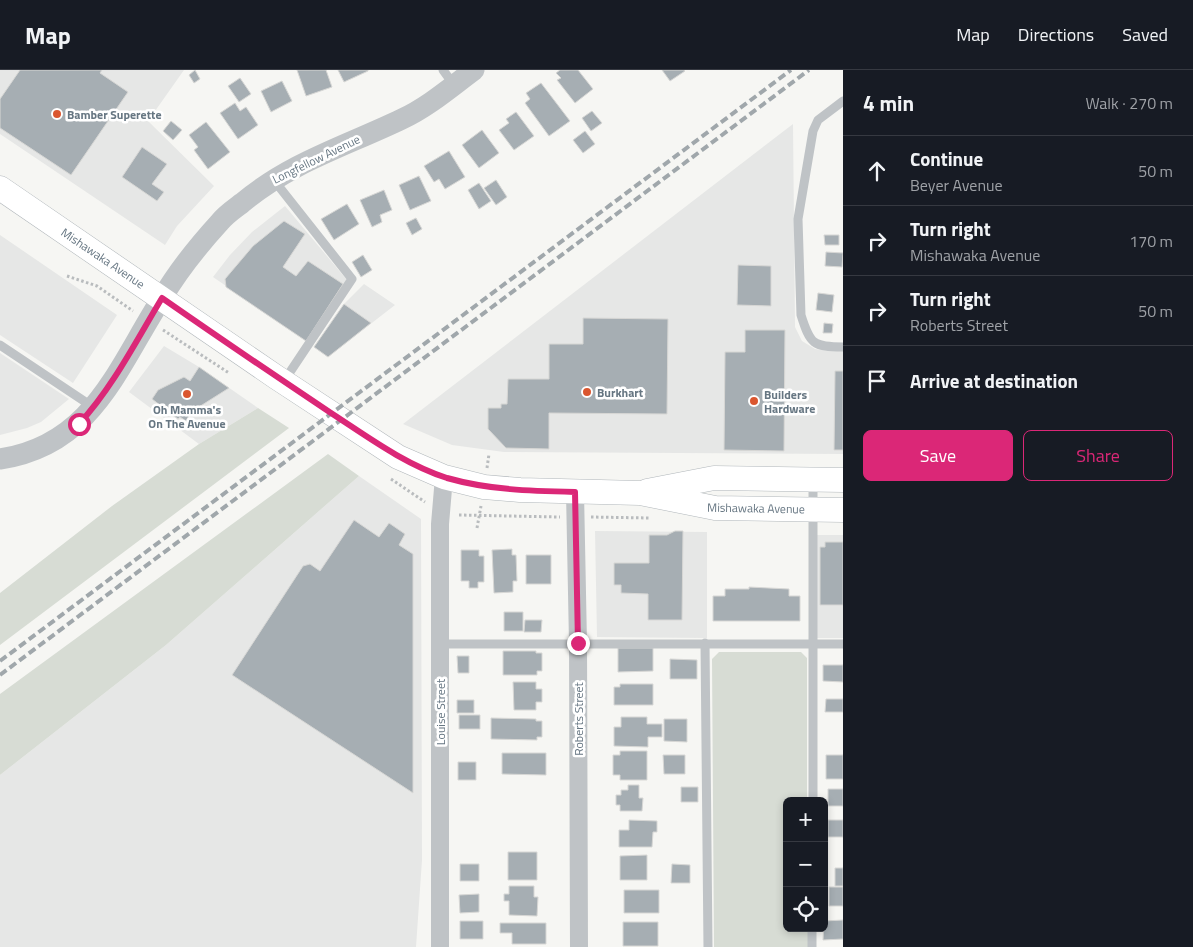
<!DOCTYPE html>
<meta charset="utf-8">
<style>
body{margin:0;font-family:"Titillium Web",sans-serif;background:#20242c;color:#f1f3f6}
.controls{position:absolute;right:15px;bottom:15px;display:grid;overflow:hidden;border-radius:8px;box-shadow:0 2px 8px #0003}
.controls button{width:45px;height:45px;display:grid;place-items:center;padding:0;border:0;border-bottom:1px solid #363941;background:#171b24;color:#f1f3f6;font:25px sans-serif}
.stop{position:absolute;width:15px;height:15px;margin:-11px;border:4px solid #db2777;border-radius:50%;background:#fff}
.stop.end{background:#db2777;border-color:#fff;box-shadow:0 1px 5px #0008}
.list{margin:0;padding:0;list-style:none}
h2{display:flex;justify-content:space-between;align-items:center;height:65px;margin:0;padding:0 20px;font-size:21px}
h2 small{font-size:16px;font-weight:400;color:#9ea1a6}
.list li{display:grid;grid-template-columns:32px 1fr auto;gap:15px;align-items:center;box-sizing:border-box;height:70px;padding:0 20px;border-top:1px solid #363941}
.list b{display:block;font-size:19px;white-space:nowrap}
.list p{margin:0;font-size:16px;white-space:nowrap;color:#9ea1a6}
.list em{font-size:16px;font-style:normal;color:#9ea1a6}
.actions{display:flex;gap:10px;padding:15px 20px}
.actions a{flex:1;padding:11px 0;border:1px solid #db2777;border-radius:8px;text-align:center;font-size:18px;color:#db2777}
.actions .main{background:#db2777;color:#fff}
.icon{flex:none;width:28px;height:28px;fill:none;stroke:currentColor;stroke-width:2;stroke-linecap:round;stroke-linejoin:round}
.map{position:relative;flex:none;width:843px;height:877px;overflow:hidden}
header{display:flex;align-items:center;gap:30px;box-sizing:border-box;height:70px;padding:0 25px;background:#171b24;border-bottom:1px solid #363941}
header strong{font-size:24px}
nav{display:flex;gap:28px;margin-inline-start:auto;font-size:18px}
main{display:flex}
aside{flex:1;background:#171b24}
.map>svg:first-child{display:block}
</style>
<header>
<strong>Map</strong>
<nav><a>Map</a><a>Directions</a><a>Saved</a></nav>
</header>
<main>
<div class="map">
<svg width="843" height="877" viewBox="0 0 843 877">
<rect width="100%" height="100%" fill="#f6f6f3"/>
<!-- built -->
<path fill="#e6e7e6" d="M0 0H184L148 51 214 116 177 156 165 175 0 64Z
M793 54 795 257 802 271 815 279 829 281H843V384L504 382 452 375 403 354Z
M285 136 347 210 308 272 213 207 230 185 252 162Z
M0 165 117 245 73 313 0 265Z
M364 214 395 235 328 287 314 277 344 234Z
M164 276 199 297 258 338 199 374 129 322Z
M0 283 69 329 41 352 27 358 0 365Z
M359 406 421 449 422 790 416 877H0V705L166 575Z
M595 461 707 462V568L597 567Z
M817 465H843V568H816Z"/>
<!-- green -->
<path fill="#d7dcd4" d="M258 338 289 358 0 575V523L112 436 199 374Z
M328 384 359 406 166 575 0 705V624Z
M719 582H801L807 588V731H787V858H808V877H714L712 589Z"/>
<!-- building -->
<path fill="#a6aeb3" stroke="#d7d7d5" d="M20 0H102L100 3 128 22 71 105 0 58V29Z
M195 0 200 9 194 13 189 5Z
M297 0H326L332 17 306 26Z
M338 0H368V1L344 12Z
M560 0H578L593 19 575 33 557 10 561 8 556 3Z
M662 0H684L685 1 670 11Z
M240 8 251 24 239 32 228 16Z
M282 11 292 31 271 42 261 21Z
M541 13 570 51 549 66 525 33 530 29 526 23Z
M235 33 240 41 246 37 258 55 238 69 220 43Z
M592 41 602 53 591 61 582 48Z
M516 42 534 66 514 80 499 60 509 53 506 49Z
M171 51 182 60 173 70 163 61Z
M206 52 230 82 208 99 194 80 198 77 189 65Z
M482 60 499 83 479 98 462 75Z
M585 61 595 74 583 83 573 70Z
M142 77 167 94 152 114 164 122 157 131 122 107Z
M449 81 465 107 445 119 439 109 434 112 424 96Z
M419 106 431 131 410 140 399 115Z
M496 110 507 127 496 135 484 118Z
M479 113 491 131 479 139 468 120Z
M384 120 392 140 380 145 382 152 372 157 360 130Z
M347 134 359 154 334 170 321 149Z
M416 148 422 159 412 165 406 153Z
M284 151 305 164 283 197 296 206 308 191 343 214 306 271 226 217 225 209 253 176Z
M824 165H839V175H825Z
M826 182 843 183 842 197 825 196Z
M363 185 372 200 361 207 352 192Z
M738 195 771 196V236L737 235Z
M818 223 834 225 832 242 816 240Z
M344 234 371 253 328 287 314 277Z
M583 248 668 249 667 344 549 343V379L506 378 488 359V338H501V334H507L508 309H549V274H583Z
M824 253 833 254 832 263H823Z
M745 260H785L784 381 724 380 725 282H745Z
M199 297 229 318 191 342 186 351 180 347 178 349 152 329 158 320 184 307 190 311Z
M835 301H843V380H834Z
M354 450 379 467 389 453 405 464 399 475 413 484V723L232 605 303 496 310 494 320 501Z
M675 461H683L682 550H648V524L621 523V515H614V493H649V465H667Z
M825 472H843V535H820V477H825Z
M512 479V485H516L517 511H513V522L494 523 492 480Z
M461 480H479V486H484V512H478V518H469V511H461Z
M526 485H551V514H526Z
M749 517 789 519V526H800V551H713V526H725V519H749Z
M504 542H523V561H504Z
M525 550H542L541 562H524Z
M618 578H653V601L618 602Z
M503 581H536V583H542V601H537V605H503Z
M457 586H469V603H458Z
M670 589 697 590V609H670Z
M823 595H843V612L823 611Z
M513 612H536V619H542V632H536V640H514Z
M620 614H653V635H614V617H620Z
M826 629H843V642H825Z
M457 630H474V643H457Z
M459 645H480V659H459Z
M621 647H647V654H662V667H648V677L614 676V657H621Z
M491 648 536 649V651H542V667H537V670L491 669Z
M664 649H687V672L664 671Z
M620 681H647V710H620V705H613V685H620Z
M502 683H546V705L502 704Z
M663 685H685V704H664Z
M826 685H843V709H826Z
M458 692H476V710H458Z
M628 715H639V728H643L642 741H620V735H616V725H621V720H628Z
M681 717H698V732H681Z
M828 719H843V736H828Z
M629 750 657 751V762H653L652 777H619V760H629Z
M828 750H843V767H828Z
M508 782H537V810H508Z
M647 785V810H620V786Z
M460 794H479V811H460Z
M672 794 690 795V813H671Z
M835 798H843V816H835Z
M509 816H534V827H538L537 846 509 845V831H504V824H509Z
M829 817H843V836H829Z
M624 820H659V843H624Z
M479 824V842L460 843 459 825Z
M843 850V869L823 870 824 851Z
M460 851H483V869H460Z
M623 852H658V876H623Z
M500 853H546V874H512V863H500Z"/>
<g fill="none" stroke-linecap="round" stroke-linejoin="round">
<defs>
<path id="secondary" d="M0 118 276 307 398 387 444 407 484 417 520 420 640 423 715 438 843 440
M647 421 714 408 843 410"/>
</defs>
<!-- secondary casing -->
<use href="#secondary" stroke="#b1b7bb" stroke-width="25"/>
<!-- path -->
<path stroke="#b9bcbe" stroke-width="3" stroke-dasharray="2.5 2.5" stroke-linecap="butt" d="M67 206 97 216 133 241
M163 260 229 303
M487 398 489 384
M391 409 425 432
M459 445 560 447
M591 447 650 448
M477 458 481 436"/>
<!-- service -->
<path stroke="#bfc3c6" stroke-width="9" d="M443 0 454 15
M843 31 818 50 813 61 798 149 801 245C810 274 813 277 843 277
M273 109 352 209 284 311
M0 275 93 337
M705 573 708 877
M441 574H843
M813 731V410
M812 877V858"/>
<!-- minor -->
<path stroke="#bfc3c6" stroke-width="18" d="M575 422 578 573 579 877
M440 877V454L444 407"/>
<!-- tertiary -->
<path stroke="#bfc3c6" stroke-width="21" d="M0 389C93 375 117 298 162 228 178 201 198 176 219 153 225 145 234 139 242 133 291 92 346 76 402 49 428 37 451 17 474 0"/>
<!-- secondary -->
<use href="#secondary" stroke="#fff" stroke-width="24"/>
<!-- rail -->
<path stroke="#a0a7ab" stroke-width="4" stroke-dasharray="8 4" stroke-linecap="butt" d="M0 591 791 0
M0 605 809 0"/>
</g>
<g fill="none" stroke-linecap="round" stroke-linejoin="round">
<!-- route -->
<path stroke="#db2777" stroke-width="6" d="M79 354C113 317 136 271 162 228 218 267 274 305 331 343 368 367 404 394 447 408 489 420 531 421 575 422L578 573"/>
</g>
<!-- markers -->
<g fill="#da562f" stroke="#fff" stroke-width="2">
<circle cx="57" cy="44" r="5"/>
<circle cx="587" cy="322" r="5"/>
<circle cx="187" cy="324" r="5"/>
<circle cx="754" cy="331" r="5"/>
</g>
<g text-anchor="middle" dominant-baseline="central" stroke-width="5" stroke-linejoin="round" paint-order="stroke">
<!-- poi labels -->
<g font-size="12" font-weight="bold" fill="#667682" stroke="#fff" text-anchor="start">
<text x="67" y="44">Bamber Superette</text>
<text x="597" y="322">Burkhart</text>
<text x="764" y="324">Builders<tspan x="764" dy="14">Hardware</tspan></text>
<text x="187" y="339" text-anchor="middle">Oh Mamma's<tspan x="187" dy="14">On The Avenue</tspan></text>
</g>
<!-- street labels -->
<g font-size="12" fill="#667682" stroke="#fff">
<text transform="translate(316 89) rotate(-26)">Longfellow Avenue</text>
<text transform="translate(103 188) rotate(34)">Mishawaka Avenue</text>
<text transform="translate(756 438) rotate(1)">Mishawaka Avenue</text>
<text transform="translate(440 642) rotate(-90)">Louise Street</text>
<text transform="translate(578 649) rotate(-90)">Roberts Street</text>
</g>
</g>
</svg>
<div class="controls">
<button>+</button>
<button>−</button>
<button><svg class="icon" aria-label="locate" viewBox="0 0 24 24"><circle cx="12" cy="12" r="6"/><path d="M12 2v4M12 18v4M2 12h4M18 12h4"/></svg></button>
</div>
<div class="stop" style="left:79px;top:354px"></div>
<div class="stop end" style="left:578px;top:573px"></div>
</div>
<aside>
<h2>4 min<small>Walk · 270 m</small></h2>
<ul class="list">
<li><svg class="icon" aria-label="ahead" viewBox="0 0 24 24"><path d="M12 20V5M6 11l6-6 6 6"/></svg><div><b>Continue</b><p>Beyer Avenue</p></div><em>50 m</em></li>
<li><svg class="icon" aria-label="right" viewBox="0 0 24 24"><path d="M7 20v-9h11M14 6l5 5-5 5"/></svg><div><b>Turn right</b><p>Mishawaka Avenue</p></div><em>170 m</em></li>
<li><svg class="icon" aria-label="right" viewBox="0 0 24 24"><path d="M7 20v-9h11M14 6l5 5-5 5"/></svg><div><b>Turn right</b><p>Roberts Street</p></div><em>50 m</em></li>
<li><svg class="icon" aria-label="arrive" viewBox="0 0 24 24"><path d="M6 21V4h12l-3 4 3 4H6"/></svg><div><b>Arrive at destination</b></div></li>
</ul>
<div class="actions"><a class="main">Save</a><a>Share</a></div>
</aside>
</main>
